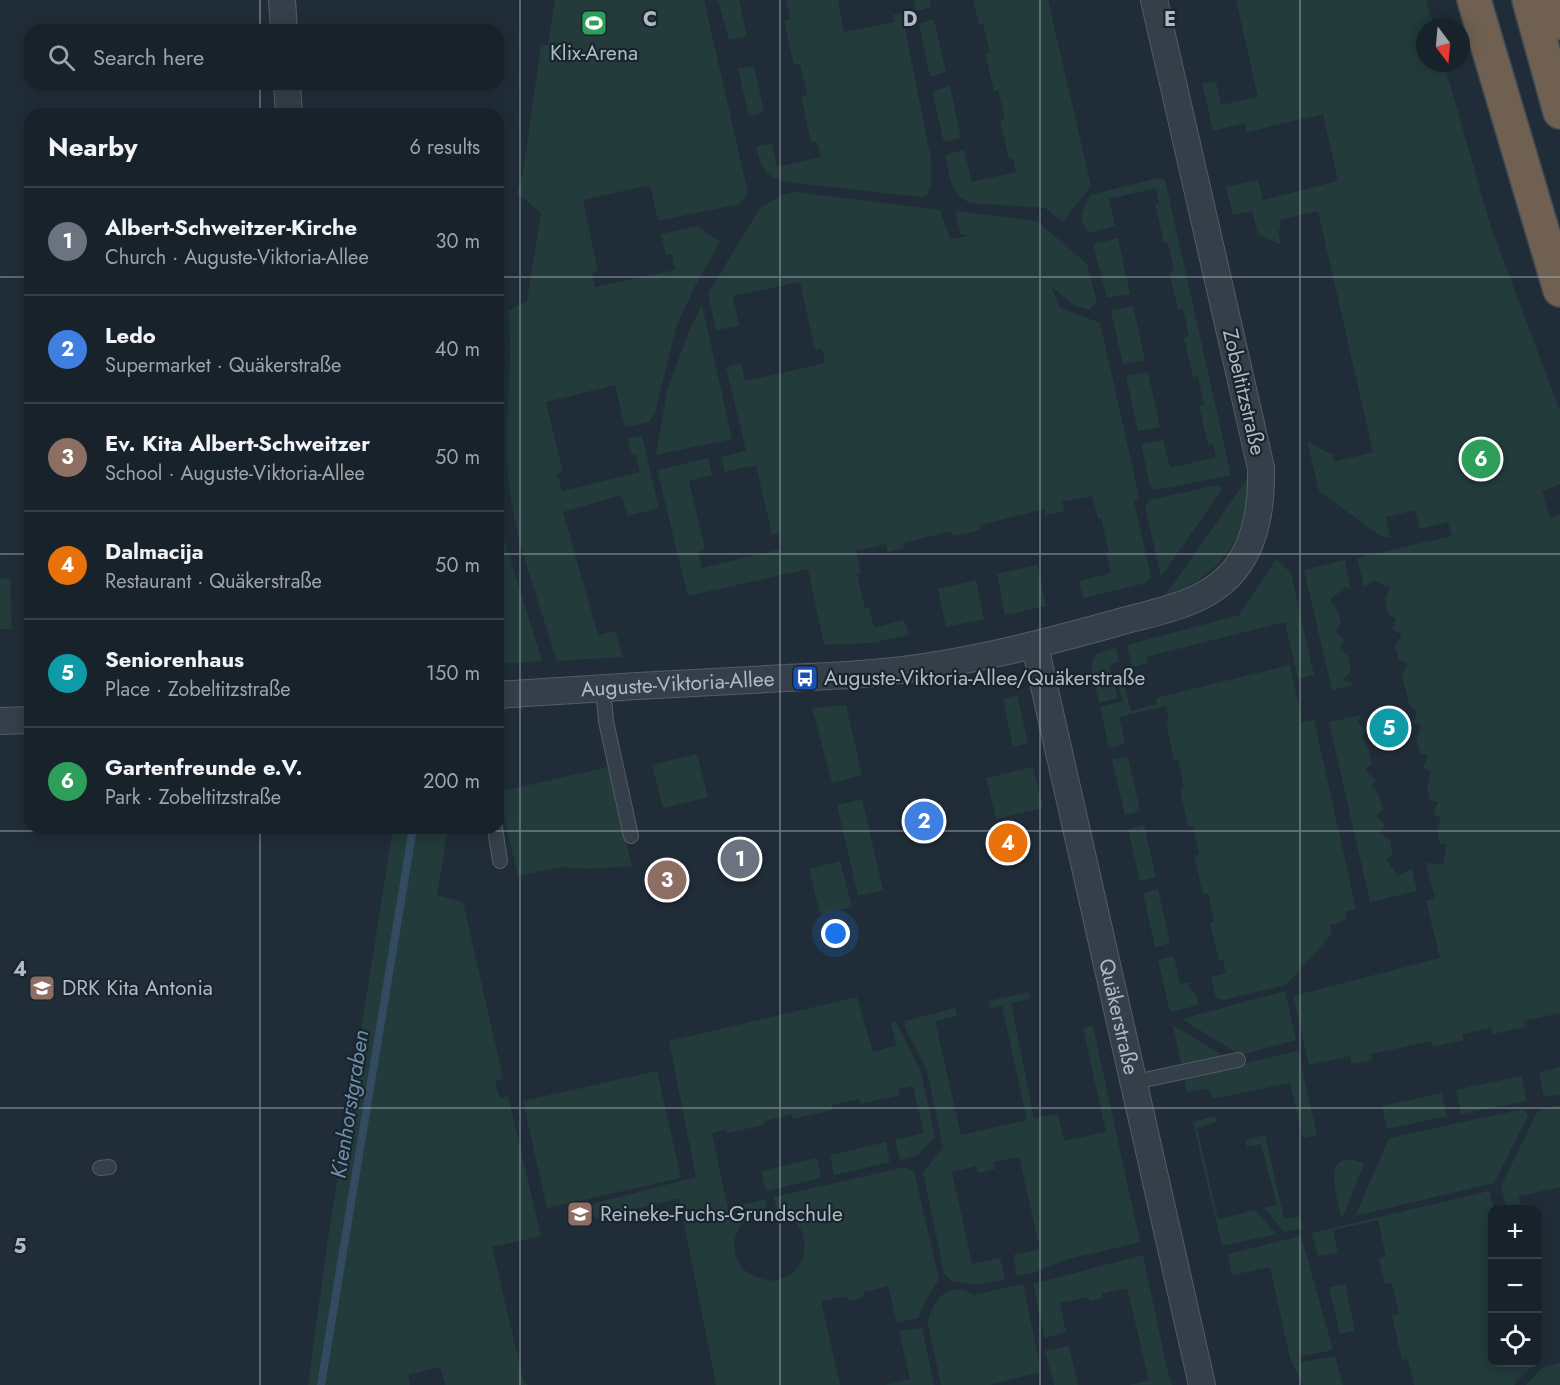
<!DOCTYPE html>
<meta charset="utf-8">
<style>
body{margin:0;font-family:Jost,sans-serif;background:#212a32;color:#f1f3f6}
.controls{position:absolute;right:18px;bottom:18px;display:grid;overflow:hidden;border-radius:12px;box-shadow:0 3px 15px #0003}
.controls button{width:54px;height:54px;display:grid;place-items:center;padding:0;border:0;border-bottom:2px solid #363f47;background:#18222a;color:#f1f3f6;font:30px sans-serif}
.compass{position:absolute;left:1416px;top:18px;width:54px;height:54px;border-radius:50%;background:#18222a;box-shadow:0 3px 15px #0003;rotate:164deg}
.you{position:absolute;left:836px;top:934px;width:21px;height:21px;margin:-15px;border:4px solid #fff;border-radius:50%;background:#1a73e8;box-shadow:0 0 0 9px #1a73e833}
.badge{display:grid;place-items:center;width:39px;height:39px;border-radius:50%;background:#1a73e8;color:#fff;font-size:20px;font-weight:700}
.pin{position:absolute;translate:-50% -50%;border:3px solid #fff;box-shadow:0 2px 6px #0006}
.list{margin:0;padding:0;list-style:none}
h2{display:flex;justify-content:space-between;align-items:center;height:78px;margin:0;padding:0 24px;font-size:26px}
h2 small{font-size:20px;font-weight:400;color:#9fa4a8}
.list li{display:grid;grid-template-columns:39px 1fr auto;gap:18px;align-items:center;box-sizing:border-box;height:108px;padding:0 24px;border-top:2px solid #363f47}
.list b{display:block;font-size:22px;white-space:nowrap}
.list p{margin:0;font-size:20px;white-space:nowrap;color:#9fa4a8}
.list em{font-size:20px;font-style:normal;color:#9fa4a8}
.icon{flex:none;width:33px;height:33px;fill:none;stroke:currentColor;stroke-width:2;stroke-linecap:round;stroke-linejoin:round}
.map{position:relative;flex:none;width:1560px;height:1385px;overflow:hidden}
.search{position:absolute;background:#18222a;box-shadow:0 3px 15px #0003;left:24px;top:24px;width:480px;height:66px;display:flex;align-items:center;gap:15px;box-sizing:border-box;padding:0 21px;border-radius:18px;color:#9fa4a8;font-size:22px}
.panel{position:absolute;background:#18222a;box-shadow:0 3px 15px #0003;left:24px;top:108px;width:480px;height:726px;border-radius:18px}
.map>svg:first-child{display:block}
</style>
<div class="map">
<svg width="1560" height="1385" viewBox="0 0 1560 1385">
<rect width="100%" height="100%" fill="#202d38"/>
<!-- green -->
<path fill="#233b3b" d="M555 0H704L748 193 739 204 658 221 650 185 583 200 598 271 592 272 595 287 675 270 672 254 666 255 661 234 697 226 720 242 695 286 676 327 655 413 649 422 625 427 615 385 546 402 563 472 557 474 562 491 640 472 636 455H632L628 439 642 436 659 508 628 516 621 495 563 512 598 635 615 631 623 657 557 661C537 594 509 528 507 458 505 409 514 360 508 311L527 301 541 213 517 193 523 172 541 45H548Z
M718 0H739L747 36 729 40Z
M786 0H838L844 32 894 22 893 15 902 13 931 159V185L928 194 921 197 795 183C768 179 761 172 756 146L772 143 777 167 821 157 817 142H811L801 96 807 95 800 64 794 65 784 21 790 19Z
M914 0H930L931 7 916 11Z
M973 0H1048L1091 186 1063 222 1045 208 970 203C949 193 950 176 945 155L964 150 972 182 1016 172 1013 158 1009 159 1000 121 1005 119 998 90 994 91 985 54 990 52 983 24H979Z
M1236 0H1426L1434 27H1425V63H1444L1491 227 1560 411V484L1542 491 1550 518 1560 514V1013L1524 1021 1525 1027 1493 1034 1491 1028 1462 1034 1463 1040 1433 1047 1431 1041 1371 1054 1372 1060 1352 1064 1350 1056 1309 1065 1293 996 1440 958 1426 901 1435 898 1426 863 1443 864 1447 845 1440 844 1437 829 1441 817 1433 815 1438 802 1430 800 1427 787 1431 771 1423 768 1428 756 1420 753 1416 739 1421 726 1413 723 1417 712 1409 704 1402 675 1408 664 1399 660 1395 646 1402 634 1392 630 1396 619 1388 614 1385 600 1390 587 1373 581 1364 587 1357 558 1452 536 1448 522 1420 529 1415 510 1386 517 1390 537H1382L1319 491 1307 441 1328 453H1332L1334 462 1373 452 1318 211 1279 220 1281 229 1278 231 1281 245 1258 234 1252 211 1233 215 1226 187 1258 180 1263 200 1338 181 1323 114 1247 132 1245 123 1213 131 1202 83 1216 82 1221 105 1258 97Z
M934 19 946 72 930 77 919 24Z
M754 66 764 112 749 116 738 69Z
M950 86 961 138 944 142 932 92Z
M1158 178 1165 180 1231 475 1156 490 1150 486 1141 444 1163 440 1170 468 1216 457 1213 444 1208 445 1199 406 1204 405 1198 376 1193 377 1184 338 1189 336 1183 309H1178L1169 272 1174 271 1168 243H1164L1155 204 1159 203 1156 188 1109 199 1115 226 1089 233C1076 218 1083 211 1090 195Z
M794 192 940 210 950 239 967 236 965 234 961 235 955 211 1037 221 1087 264 1096 298V302L1089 310 1074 305 1052 287 1059 307 1100 323 1139 496 1134 502 1151 576 1146 583 1083 598 1079 581 1111 573 1106 552H1109L1101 518 1098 519 1092 496 1062 502 1064 511 1046 515 1044 509 980 525 981 530 953 536 951 531 903 543 904 548 888 552 886 544 856 551 861 573 857 574 865 608 869 607 874 628 904 620 909 635 872 643 824 645 808 569 688 596 657 470 708 458 712 475 689 481 705 549 698 551 702 568 782 549 778 533 772 535 756 465 725 472 721 457 746 451 726 367 741 363 745 381 825 363 822 348 815 350 800 282 733 296 739 326 716 330 708 293 760 208 781 195Z
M1118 238 1130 294 1107 298 1093 244Z
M702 305 732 439 656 455 667 390 690 329Z
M1133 306 1145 360 1123 364 1111 311Z
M1148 372 1160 427 1138 431 1126 376Z
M1247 479C1251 536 1219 578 1165 596Z
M1217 485 1223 488 1161 577 1145 507 1150 500Z
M505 542 542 661 498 664V554L500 543Z
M1276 559 1291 573 1314 675 1298 679 1285 622 1146 657 1147 663 1132 667 1127 645 1239 615Z
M1345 560 1351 590 1345 587 1330 600 1338 611 1341 624 1335 631 1344 640 1339 648 1348 656 1351 671 1343 680 1355 685 1332 690 1304 570Z
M1037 565 1046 606 1005 615 997 574Z
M10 578 12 629H0V579Z
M976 580 984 619 946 627 938 589Z
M1116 648 1119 662 1109 665 1118 698 1099 703 1091 665 1096 654Z
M1290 665 1302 722 1314 720 1356 909 1345 912 1347 920 1330 925 1332 934 1286 985 1223 1000 1216 998 1211 977 1226 973 1223 960 1219 961 1210 923 1214 921 1208 893 1203 894 1194 856 1199 854 1193 826 1188 827 1180 789 1184 788 1178 759 1174 760 1166 723 1169 722 1166 706 1119 717 1125 744 1109 748 1100 707 1123 701 1117 680 1134 676 1135 680 1124 684 1131 711 1157 704 1156 698Z
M1017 695 1028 743 1013 747 1003 699Z
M846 705 862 775 832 783 812 708Z
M1361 715 1358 721 1365 732 1361 737 1368 747 1372 764 1365 770 1376 781 1371 786 1379 795 1383 809 1376 817 1386 824 1379 832 1390 840 1393 855 1386 859 1398 876 1412 868 1417 891 1370 902 1329 722Z
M697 754 708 797 663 808 652 765Z
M1128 757 1140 811 1125 815 1112 760Z
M608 767 632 866 585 869 562 867 518 876 498 792Z
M1033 767 1043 808 996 819 986 778Z
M862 799 883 890 858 896 837 805Z
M1144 825 1156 877 1140 881 1128 829Z
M393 828H448L437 895 463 902 503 1078 495 1082 500 1098 508 1096 541 1236 492 1247 524 1383 529 1385H445L440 1367 408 1375 410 1385H308L327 1245Z
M840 861 852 907 820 914 809 869Z
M1158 889 1170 943 1155 947 1143 893Z
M1174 956 1180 984 1189 982 1191 991H1195L1199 1005 1170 1012 1158 960Z
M1285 991 1296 1040 1240 1055 1182 1019Z
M1029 992 1030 999 1011 1003 1034 1118 1058 1114 1064 1141 1106 1132 1083 1028 1093 1026 1140 1242 1069 1259 1035 1272 1017 1276 1013 1255 1040 1249 1019 1157 994 1162 995 1169 978 1173 976 1166 952 1172 972 1264 1000 1258 1005 1279 975 1285 951 1281 944 1273 923 1172 943 1148 927 1070 905 1028V1021L955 1008 957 1016 935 1021 961 1135 1027 1120 1002 1006 990 1009 989 1001Z
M857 997 873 1052 896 1045 891 1023 896 1022 921 1072 935 1137 918 1155 900 1160 895 1140 924 1133 913 1086 899 1089 900 1095 861 1104 860 1099 832 1105V1110L793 1119 792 1114 764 1121V1125L727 1133 726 1129 712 1133 728 1209 765 1199 767 1210C763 1211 758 1211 754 1213 737 1222 729 1245 738 1261 742 1270 750 1275 759 1278 803 1294 826 1227 777 1210L774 1197 905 1167 914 1171 939 1279 927 1298 918 1318 897 1323 888 1286 863 1292 864 1297 849 1301 847 1296 821 1301 840 1385H716L679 1198 595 1219 592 1204 696 1177 669 1041Z
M1173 1025 1238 1065 1298 1051 1317 1135 1303 1138 1290 1083 1212 1099 1208 1088 1187 1092Z
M1560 1067V1094L1544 1097 1539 1072Z
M657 1071 681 1178 547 1208 523 1101Z
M1521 1076 1527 1101 1461 1114 1456 1090Z
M1442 1093 1447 1116 1387 1129 1382 1106Z
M1560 1105V1187L1519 1196 1521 1209H1507L1501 1186 1536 1114 1542 1109Z
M1524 1109 1528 1116 1494 1183 1355 1216 1389 1138Z
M1215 1116 1217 1122 1197 1128 1218 1219 1255 1210 1276 1234 1222 1246 1193 1122Z
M1265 1135 1284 1219 1300 1216 1303 1228 1284 1232 1264 1208 1277 1205 1261 1144 1247 1147 1246 1140Z
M886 1142 890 1162 834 1175 830 1155Z
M817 1158 821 1178 766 1191 761 1171Z
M1350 1159 1364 1163 1342 1219C1339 1206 1327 1170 1340 1162 1343 1160 1347 1160 1350 1159Z
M1489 1191 1494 1209 1492 1362 1532 1363 1533 1365 1514 1385H1414L1408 1359 1402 1360 1392 1316 1399 1314 1392 1283 1385 1284 1379 1258 1386 1256 1378 1220 1333 1230 1338 1253 1318 1256 1312 1233Z
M1301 1236 1333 1350 1299 1357 1302 1362 1335 1356 1343 1385H1303L1302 1383 1290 1358 1270 1267 1232 1275 1228 1254Z
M1143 1255 1167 1369 1172 1385H1129L1149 1380 1127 1288 1102 1294V1298L1090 1301 1088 1297 1060 1303 1066 1332 1045 1338 1033 1284Z
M1023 1284 1041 1372 989 1385H941L928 1325C930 1302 949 1278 973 1295Z
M1345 1284 1355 1331 1340 1334 1329 1287Z
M922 1328 934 1385H885L910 1379 899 1331Z
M1069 1346 1078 1385H1054L1045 1351Z
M1560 1363V1385H1526L1543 1367Z"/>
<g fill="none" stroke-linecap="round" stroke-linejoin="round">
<!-- stream -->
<path stroke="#334b60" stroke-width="8" d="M321 1385 413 828"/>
<defs>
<path id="lane" d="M603 687 606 721 631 836
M495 828 500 861
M1135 1082 1238 1060
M100 1168 109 1167"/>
<g id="street">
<path d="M282 0 284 30"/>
<path d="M287 84 289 114"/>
<path id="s1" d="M1035 646 1202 1385"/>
<path id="s2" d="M498 695C582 689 666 684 751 680 792 677 832 677 873 673 955 666 1037 645 1116 623 1154 612 1199 606 1228 577 1256 549 1262 507 1261 468L1154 0"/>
<path d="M0 721 30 720"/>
</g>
<path id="highway" d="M1474 0 1560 290
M1529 0 1560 112
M1557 0 1560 23"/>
</defs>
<!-- lane casing -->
<use href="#lane" stroke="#515d66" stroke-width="16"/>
<!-- street casing -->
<use href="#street" stroke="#515d66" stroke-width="28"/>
<!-- highway casing -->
<use href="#highway" stroke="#3e4a53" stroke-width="36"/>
<!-- lane -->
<use href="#lane" stroke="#343f49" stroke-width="14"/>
<!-- street -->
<use href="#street" stroke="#343f49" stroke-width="26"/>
<!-- highway -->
<use href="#highway" stroke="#6f6051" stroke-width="33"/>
</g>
<!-- grid -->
<path fill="none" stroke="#aebac5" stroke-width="1.5" stroke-opacity="0.55" d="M260 0V30M520 0V1385M780 0V1385M1040 0V1385M1300 0V1385M260 84V114M0 277H30M498 277H1560M0 554H30M498 554H1560M260 828V1385M0 831H1560M0 1108H1560"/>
<!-- icons -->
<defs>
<symbol id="stadium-square" viewBox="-11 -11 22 22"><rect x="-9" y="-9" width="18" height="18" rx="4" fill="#2e9e5b" stroke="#19242d"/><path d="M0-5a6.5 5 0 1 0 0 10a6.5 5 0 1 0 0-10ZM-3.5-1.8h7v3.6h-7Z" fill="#fff"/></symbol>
<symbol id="bus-square" viewBox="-11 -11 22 22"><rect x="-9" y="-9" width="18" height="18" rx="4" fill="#1a4fb4" stroke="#19242d"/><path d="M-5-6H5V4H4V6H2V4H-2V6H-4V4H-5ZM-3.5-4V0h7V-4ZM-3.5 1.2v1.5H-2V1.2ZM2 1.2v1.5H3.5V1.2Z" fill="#fff"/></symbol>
<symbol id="school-square" viewBox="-11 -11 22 22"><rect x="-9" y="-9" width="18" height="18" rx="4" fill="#8d6e63" stroke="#19242d"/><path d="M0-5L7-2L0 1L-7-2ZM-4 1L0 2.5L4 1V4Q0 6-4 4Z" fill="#fff"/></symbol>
</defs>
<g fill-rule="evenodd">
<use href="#stadium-square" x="579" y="8" width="30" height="30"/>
<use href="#bus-square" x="790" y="663" width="30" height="30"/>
<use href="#school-square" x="27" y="973" width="30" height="30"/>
<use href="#school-square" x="565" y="1199" width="30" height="30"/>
</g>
<g text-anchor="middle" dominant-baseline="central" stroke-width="4.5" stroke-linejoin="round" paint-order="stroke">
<!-- poi labels -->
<g font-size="21" fill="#aebac5" stroke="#19242d" text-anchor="start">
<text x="594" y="53" text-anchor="middle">Klix-Arena</text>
<text x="824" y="678">Auguste-Viktoria-Allee/Quäkerstraße</text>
<text x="62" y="988">DRK Kita Antonia</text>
<text x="600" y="1214">Reineke-Fuchs-Grundschule</text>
</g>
<!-- street labels -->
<g font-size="21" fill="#aebac5" stroke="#19242d">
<text transform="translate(1244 392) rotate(77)">Zobeltitzstraße</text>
<text stroke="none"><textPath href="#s2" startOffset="180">Auguste-Viktoria-Allee</textPath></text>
<text stroke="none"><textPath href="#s1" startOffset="380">Quäkerstraße</textPath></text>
</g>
<!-- water labels -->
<g font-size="22" font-style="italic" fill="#6e8eaa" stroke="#19242d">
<text transform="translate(349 1104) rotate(-81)">Kienhorstgraben</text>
</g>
</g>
<g font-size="20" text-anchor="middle" font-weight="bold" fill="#aebac5" stroke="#19242d" stroke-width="4.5" stroke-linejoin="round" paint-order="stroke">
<text x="650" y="26">C</text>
<text x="910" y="26">D</text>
<text x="1170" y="26">E</text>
<text x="20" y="976">4</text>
<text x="20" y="1253">5</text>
</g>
</svg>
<div class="controls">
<button>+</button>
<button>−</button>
<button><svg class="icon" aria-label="locate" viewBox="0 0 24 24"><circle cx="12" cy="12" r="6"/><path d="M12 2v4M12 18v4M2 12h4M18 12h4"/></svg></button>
</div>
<svg class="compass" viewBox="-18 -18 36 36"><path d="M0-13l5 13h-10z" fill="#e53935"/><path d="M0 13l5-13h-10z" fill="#9fa4a8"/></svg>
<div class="you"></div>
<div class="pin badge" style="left:740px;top:859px;background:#6b7280">1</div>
<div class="pin badge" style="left:924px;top:821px;background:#3f7fe0">2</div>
<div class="pin badge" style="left:667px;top:880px;background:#8d6e63">3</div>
<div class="pin badge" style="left:1008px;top:843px;background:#e8710a">4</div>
<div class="pin badge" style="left:1389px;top:728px;background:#0f9aa8">5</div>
<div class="pin badge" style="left:1481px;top:459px;background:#2e9e5b">6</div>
<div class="search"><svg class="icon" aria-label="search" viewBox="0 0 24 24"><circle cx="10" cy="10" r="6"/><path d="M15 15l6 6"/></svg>Search here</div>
<section class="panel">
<h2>Nearby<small>6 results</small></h2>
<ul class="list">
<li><span class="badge" style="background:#6b7280">1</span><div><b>Albert-Schweitzer-Kirche</b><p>Church · Auguste-Viktoria-Allee</p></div><em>30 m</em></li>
<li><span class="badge" style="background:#3f7fe0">2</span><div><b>Ledo</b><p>Supermarket · Quäkerstraße</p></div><em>40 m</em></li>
<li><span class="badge" style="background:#8d6e63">3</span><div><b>Ev. Kita Albert-Schweitzer</b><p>School · Auguste-Viktoria-Allee</p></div><em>50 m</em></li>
<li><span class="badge" style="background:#e8710a">4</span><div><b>Dalmacija</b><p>Restaurant · Quäkerstraße</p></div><em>50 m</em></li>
<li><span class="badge" style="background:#0f9aa8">5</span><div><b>Seniorenhaus</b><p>Place · Zobeltitzstraße</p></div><em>150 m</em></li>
<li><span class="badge" style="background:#2e9e5b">6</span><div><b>Gartenfreunde e.V.</b><p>Park · Zobeltitzstraße</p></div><em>200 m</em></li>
</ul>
</section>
</div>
